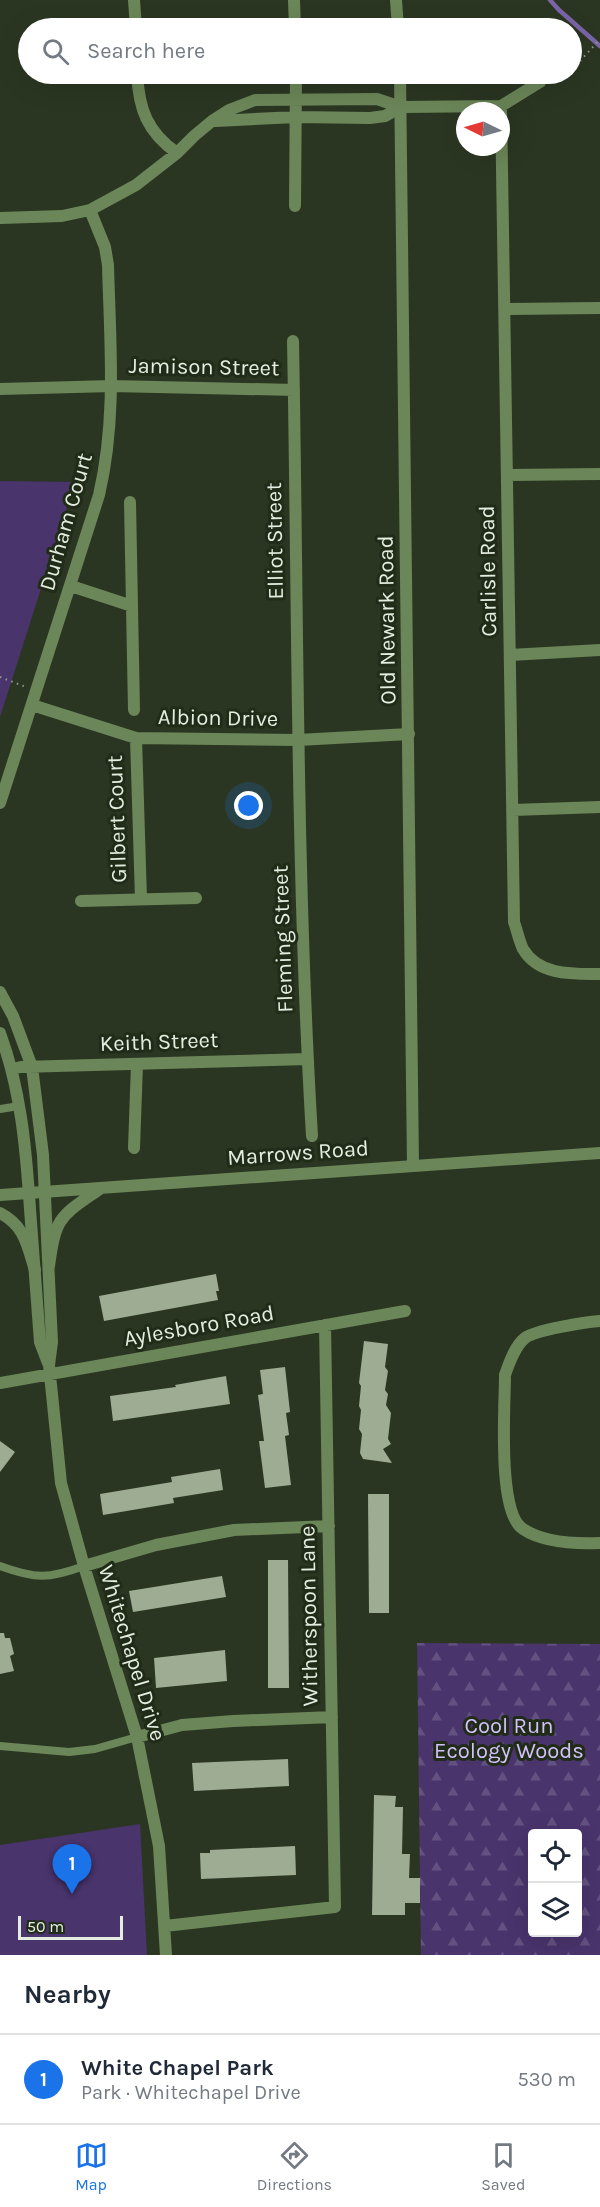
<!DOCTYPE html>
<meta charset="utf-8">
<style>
body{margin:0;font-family:Karla,sans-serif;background:#f6f6f7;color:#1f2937}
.controls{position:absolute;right:18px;bottom:18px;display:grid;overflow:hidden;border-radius:6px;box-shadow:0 6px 24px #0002}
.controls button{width:54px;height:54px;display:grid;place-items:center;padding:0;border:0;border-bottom:2px solid #e0e1e3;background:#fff;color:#1f2937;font:30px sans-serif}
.compass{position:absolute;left:456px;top:102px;width:54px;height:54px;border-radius:50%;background:#fff;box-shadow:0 6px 24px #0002;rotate:275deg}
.scale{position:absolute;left:18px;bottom:15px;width:105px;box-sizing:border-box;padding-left:6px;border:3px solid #e5ede0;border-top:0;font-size:16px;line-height:21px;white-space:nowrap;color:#e5ede0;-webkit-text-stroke:4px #212c18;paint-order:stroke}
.you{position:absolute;left:249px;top:806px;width:21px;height:21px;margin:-15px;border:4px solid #fff;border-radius:50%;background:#1a73e8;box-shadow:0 0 0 9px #1a73e833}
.badge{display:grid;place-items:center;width:39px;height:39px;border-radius:50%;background:#1a73e8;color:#fff;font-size:20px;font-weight:700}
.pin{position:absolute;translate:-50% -50px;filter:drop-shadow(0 2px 3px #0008)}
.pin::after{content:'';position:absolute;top:32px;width:21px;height:18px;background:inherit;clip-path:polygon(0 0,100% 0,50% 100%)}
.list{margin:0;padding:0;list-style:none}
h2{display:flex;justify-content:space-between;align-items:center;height:78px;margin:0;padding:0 24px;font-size:26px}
h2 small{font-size:20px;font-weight:400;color:#747a83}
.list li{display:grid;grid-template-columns:39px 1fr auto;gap:18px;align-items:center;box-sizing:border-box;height:90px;padding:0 24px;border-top:2px solid #e0e1e3}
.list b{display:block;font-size:22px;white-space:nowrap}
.list p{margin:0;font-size:20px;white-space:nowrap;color:#747a83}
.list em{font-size:20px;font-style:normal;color:#747a83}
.icon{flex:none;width:33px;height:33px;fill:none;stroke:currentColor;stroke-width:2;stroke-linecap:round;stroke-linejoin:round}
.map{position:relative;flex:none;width:600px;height:1955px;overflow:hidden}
.search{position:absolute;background:#fff;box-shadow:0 6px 24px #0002;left:18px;right:18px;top:18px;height:66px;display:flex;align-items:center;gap:15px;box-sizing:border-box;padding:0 21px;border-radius:33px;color:#747a83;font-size:22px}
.sheet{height:168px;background:#fff}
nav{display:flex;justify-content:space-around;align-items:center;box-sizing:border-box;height:84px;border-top:2px solid #e0e1e3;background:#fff;font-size:16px;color:#747a83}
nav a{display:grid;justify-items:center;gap:3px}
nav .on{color:#1a73e8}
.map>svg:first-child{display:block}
</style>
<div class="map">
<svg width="600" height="1955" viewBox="0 0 600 1955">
<defs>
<pattern id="forest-firs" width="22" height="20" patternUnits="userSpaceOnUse" patternTransform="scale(1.5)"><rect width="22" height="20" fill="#49346c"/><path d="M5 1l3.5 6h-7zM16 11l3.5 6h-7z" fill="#635281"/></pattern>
</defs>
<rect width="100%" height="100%" fill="#2b3622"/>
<!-- forest -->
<path fill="url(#forest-firs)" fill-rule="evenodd" d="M417 1643 600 1644V1955H421ZM532 1834H578V1932H532Z"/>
<!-- park -->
<path fill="#49346c" d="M0 481 75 482 0 717Z
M140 1824 147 1955H0V1845Z"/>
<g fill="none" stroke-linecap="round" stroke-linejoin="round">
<!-- stream -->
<path stroke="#7b64a7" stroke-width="4.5" d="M550 0 559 10 600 46"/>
</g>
<!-- building -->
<path fill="#9dac93" d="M216 1274 219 1291H216L218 1300 104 1321 99 1296Z
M364 1341 388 1344 385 1367 388 1371 385 1390 388 1394 386 1405 391 1413 388 1439 391 1444 383 1449 392 1463 363 1459 360 1453 362 1434 359 1429 361 1410 359 1406 361 1386 359 1383Z
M285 1367 290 1412 286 1413 289 1435 285 1436 291 1485 265 1488 259 1441H264L258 1395 263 1394 260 1370Z
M226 1376 230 1404 113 1421 110 1396 176 1387 175 1385Z
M0 1441 15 1452 0 1472Z
M220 1469 223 1490 173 1498 174 1503 103 1515 100 1494 172 1482 171 1477Z
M368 1494H389V1613H369Z
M268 1560H288L289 1688H268Z
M222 1576 226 1597 133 1612 129 1591Z
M0 1633H4L5 1638H10L14 1654 10 1656 14 1671 0 1674Z
M225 1650 227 1681 156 1688 154 1658Z
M288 1759 289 1786 194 1791 192 1763Z
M374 1795 396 1796 395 1807H403L402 1854H410L409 1878H420V1903H405V1915H372Z
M295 1846 296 1875 201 1879 200 1853H210V1850Z"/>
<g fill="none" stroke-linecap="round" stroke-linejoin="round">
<!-- path -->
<path stroke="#909989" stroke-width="2" stroke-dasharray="1.5 4.5" stroke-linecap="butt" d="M572 70 600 39
M568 74H569
M0 677 26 687"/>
<!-- service -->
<path stroke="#6b8658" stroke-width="8" d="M0 1109 19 1106
M0 1566C35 1579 49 1579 84 1566
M0 1746 69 1752 95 1749 137 1737"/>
<!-- minor -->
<path stroke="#6b8658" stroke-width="12" d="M134 0 136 28
M294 0 295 28
M137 74C139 109 147 132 177 153
M501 106 514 922C517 930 519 941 523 949 539 976 573 974 600 974
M216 121 296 117 370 118 385 116 401 107
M295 206 296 74
M0 218 62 216 90 210 136 185 177 153 194 136 212 121 229 110 255 100 377 99 401 107 501 106 540 82
M505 309 600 308
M293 341C298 606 296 871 312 1136
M0 389 112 386 294 390
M507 475 600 474
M130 502 134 710
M71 586 132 606
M510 655 600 650
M32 705 136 738 298 740 409 734
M136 738 141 899
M0 803 99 495C117 418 110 343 108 265L105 247 90 210
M513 810 600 807
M81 901 196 898
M0 992 13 1016 32 1067 43 1155 52 1342 49 1365 61 1483 84 1566 137 1737 159 1846 166 1955
M0 1033C21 1090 26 1149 30 1209 33 1253 37 1298 40 1342L48 1363
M12 1069 21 1067 308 1059
M134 1148 137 1064
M600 1321C586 1322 535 1330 525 1338 515 1346 509 1363 505 1375 505 1405 497 1513 523 1529 544 1543 576 1544 600 1543
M0 1383 405 1311
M84 1566 156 1545 234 1530 329 1526
M137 1737 182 1725 233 1721 332 1717
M165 1926 335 1907 325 1325"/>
<!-- tertiary -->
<path stroke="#6b8658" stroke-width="12" d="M396 0 398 28
M400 74 413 1165
M0 1195 600 1153
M0 1213C25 1226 27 1245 35 1270
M49 1266C56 1215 60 1217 101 1188"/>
</g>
<g text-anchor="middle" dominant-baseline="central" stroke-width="6" stroke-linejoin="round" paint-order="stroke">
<!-- street labels -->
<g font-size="22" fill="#e5ede0" stroke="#212c18">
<text transform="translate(204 367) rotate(1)">Jamison Street</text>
<text transform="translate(66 522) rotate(-74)">Durham Court</text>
<text transform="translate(275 541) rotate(-91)">Elliot Street</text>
<text transform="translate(488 571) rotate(-91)">Carlisle Road</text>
<text transform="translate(387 620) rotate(-91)">Old Newark Road</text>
<text transform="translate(218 718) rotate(1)">Albion Drive</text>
<text transform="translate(117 819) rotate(-92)">Gilbert Court</text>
<text transform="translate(283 939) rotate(-92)">Fleming Street</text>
<text transform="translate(159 1042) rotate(-2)">Keith Street</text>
<text transform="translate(298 1153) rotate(-4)">Marrows Road</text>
<text transform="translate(199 1326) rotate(-10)">Aylesboro Road</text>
<text transform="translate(309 1616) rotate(-91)">Witherspoon Lane</text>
<text transform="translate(132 1653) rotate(73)">Whitechapel Drive</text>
</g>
<!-- park labels -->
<g font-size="22" fill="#d3c1fa" stroke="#212c18">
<text x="509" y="1726">Cool Run<tspan x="509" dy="25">Ecology Woods</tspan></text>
</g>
</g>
</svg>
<div class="controls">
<button><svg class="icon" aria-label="locate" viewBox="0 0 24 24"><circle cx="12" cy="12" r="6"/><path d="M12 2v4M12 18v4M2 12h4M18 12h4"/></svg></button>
<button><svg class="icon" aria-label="layers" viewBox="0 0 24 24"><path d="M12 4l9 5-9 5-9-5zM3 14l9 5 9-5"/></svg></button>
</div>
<svg class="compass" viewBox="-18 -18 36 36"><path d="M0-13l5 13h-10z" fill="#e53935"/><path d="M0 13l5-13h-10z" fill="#747a83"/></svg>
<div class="scale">50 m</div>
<div class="you"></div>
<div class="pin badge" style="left:72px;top:1894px">1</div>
<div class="search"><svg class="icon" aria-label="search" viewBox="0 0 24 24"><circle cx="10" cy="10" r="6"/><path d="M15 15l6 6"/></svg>Search here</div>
</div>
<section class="sheet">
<h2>Nearby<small></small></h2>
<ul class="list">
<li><span class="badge">1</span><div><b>White Chapel Park</b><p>Park · Whitechapel Drive</p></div><em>530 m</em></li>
</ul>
</section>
<nav>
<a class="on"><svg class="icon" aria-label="map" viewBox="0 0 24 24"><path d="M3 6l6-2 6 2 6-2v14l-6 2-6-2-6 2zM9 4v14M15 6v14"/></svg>Map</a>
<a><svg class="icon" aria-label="directions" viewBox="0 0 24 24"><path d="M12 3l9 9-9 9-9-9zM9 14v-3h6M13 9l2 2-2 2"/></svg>Directions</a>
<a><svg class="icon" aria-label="saved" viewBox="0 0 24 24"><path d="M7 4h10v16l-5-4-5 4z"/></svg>Saved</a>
</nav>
